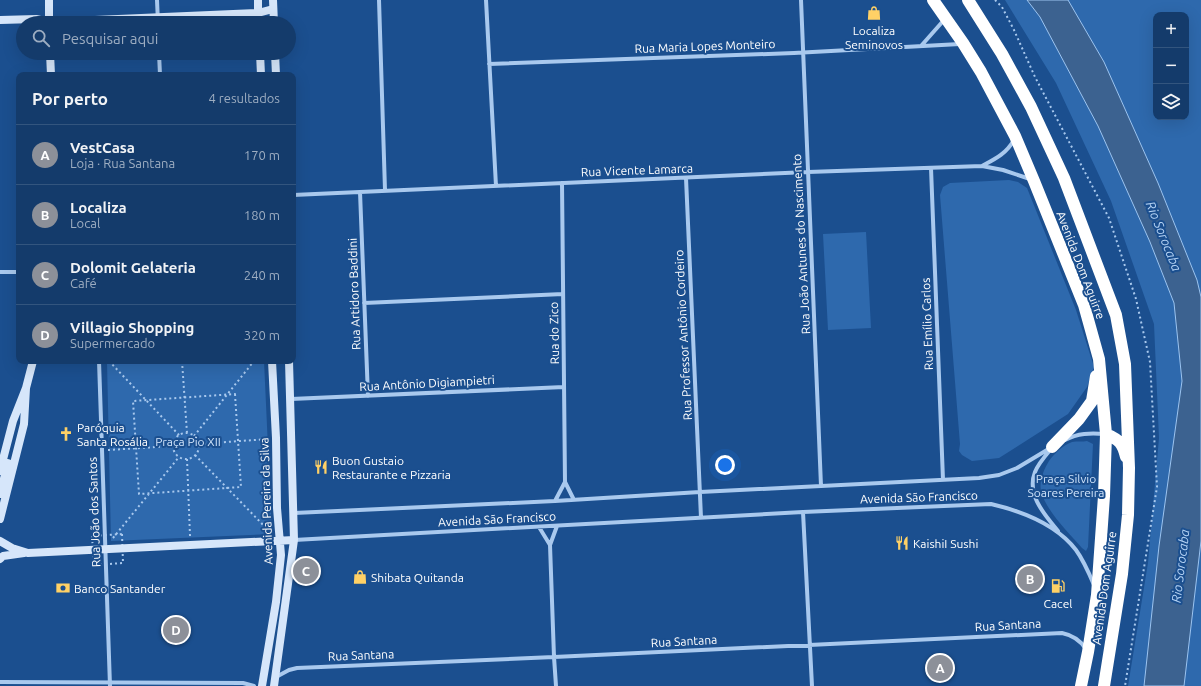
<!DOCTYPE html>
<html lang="pt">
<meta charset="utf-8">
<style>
body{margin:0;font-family:Ubuntu,sans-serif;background:#1d4271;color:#f1f3f6}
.controls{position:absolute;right:12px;top:12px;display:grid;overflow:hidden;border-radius:8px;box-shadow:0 4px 16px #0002}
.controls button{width:36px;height:36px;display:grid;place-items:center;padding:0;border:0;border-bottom:1px solid #33557e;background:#143b6b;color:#f1f3f6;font:20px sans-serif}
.you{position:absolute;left:725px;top:465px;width:14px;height:14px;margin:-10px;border:3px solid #fff;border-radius:50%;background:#1a73e8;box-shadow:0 0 0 6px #1a73e833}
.badge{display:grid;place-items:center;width:26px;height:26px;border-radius:50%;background:#8c9099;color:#fff;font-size:13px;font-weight:700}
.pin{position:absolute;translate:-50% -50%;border:2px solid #fff;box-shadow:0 1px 4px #0006}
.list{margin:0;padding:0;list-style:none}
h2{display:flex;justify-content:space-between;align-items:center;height:52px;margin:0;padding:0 16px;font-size:17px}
h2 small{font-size:13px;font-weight:400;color:#9dadc1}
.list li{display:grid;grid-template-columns:26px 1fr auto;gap:12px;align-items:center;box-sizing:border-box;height:60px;padding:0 16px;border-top:1px solid #33557e}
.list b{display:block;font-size:15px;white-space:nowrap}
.list p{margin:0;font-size:13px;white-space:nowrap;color:#9dadc1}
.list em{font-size:13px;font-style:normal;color:#9dadc1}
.icon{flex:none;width:22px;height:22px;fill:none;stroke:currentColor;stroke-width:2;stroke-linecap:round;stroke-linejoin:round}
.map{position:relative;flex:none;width:1201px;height:686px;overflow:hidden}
.search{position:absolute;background:#143b6b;box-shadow:0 4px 16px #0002;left:16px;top:16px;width:280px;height:44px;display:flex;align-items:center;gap:10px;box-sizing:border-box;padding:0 14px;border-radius:22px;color:#9dadc1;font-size:15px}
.panel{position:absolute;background:#143b6b;box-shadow:0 4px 16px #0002;left:16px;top:72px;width:280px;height:292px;border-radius:8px}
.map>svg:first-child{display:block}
</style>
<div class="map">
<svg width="1201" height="686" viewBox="0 0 1201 686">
<rect width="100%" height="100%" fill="#1b4f8f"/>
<!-- green -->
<path fill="#2e69ad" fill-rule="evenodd" d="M1005 0H1201V686H1128L1148 563 1159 438 1154 324 1111 201 1056 83ZM1156 15H1186V117H1156Z
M1009 180 1018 182 1027 188 1076 310 1094 367 1087 387 1068 414 999 458 972 461 962 455 959 451 960 444 940 195 943 187 950 183Z
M866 232 871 328 828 330 823 234Z
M107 361H264L272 534 111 541Z
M1087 441 1093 444 1088 547 1086 551 1082 548C1069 533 1046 511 1041 491 1039 481 1044 469 1049 461 1054 454 1063 445 1072 442 1077 441 1083 442 1087 441Z"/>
<!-- water -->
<path fill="#3c6290" stroke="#9cc4f0" d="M1027 0H1068L1104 62 1158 183 1197 280 1201 297V541L1184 686H1144L1159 546 1182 381 1174 303 1150 242 1098 126 1040 17Z"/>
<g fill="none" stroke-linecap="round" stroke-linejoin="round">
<!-- path -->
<path stroke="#a9c9ee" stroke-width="2" stroke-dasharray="2 3" stroke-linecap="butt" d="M995 0 1002 7 1014 30 1035 77 1109 218 1136 299 1150 362 1157 487 1125 686
M109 361 179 435
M182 361 187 433
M235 394 241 487 139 494 133 401Z
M173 446a13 13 0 1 1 26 0a13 13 0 1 1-26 0Z
M194 436 254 361
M199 444 268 439
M108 450 173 446
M195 455 269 531
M187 459 190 536
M122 534 123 563 94 565 92 536Z
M113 538 179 457"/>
<!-- street -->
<path stroke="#a9c9ee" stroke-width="4" d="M157 0 158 23
M379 0 385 190
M486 0 496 186
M801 0 821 486
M921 46 944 20
M159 53 160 75
M489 64 794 53 960 44
M1014 140C1006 154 995 159 982 166L1003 170 1030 179
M931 168 943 480
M686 178 701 518
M562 183 565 482
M360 192 368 396
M293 195 808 172 982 166
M0 272H19
M364 303 563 294
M99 361 110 686
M291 399 564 387
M1065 440C1078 433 1090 433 1105 434
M1051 449C1045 456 1038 464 1035 472 1026 495 1045 515 1058 531
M555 501 565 482 574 500
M803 512 812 686
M294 513 555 501 700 492 979 478 999 475 1017 468 1052 447
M539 527 550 545 557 526
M294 540 803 512 991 504C1021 511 1056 524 1076 550 1084 561 1089 573 1094 585
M550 545 554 657 556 686
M276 677 289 670 297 668 554 657 1062 633C1072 635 1080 640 1086 649
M0 682 243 683 254 686"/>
<!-- secondary -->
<path stroke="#d6e6fa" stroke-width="8" d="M49 0V23
M258 0V23
M273 0 274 23
M0 20 36 19 49 22 258 13 273 9
M50 53 51 75
M260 53 261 75
M275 53 276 75
M0 471 13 421 26 388 33 361
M0 494 8 463
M0 519 24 424 26 388
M0 541 12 548 28 553 294 540
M0 559 3 556 24 553
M262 686 276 602 281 555 277 508 276 438 272 361
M274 686 294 540 289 361"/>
<!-- highway -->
<path stroke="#fff" stroke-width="12" d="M933 0 963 43 981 72 1015 136 1034 181 1084 305 1099 359 1106 434 1104 496 1097 595 1088 652 1081 686
M968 0 1002 54 1031 107 1064 178 1116 315 1125 364 1129 468 1128 515 1122 574 1104 686
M1106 434C1120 440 1123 444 1126 457
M1052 447 1079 419 1092 401 1096 376"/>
</g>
<!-- icons -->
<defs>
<symbol id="shop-bare" viewBox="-9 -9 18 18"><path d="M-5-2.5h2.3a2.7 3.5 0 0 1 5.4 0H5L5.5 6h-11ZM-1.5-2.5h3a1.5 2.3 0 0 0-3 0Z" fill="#ffd166" stroke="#1b4f8f" stroke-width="2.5" paint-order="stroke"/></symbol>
<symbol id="church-bare" viewBox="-9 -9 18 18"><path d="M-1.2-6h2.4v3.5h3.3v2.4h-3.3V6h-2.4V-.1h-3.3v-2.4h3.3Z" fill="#ffd166" stroke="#1b4f8f" stroke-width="2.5" paint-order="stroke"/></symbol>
<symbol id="restaurant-bare" viewBox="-9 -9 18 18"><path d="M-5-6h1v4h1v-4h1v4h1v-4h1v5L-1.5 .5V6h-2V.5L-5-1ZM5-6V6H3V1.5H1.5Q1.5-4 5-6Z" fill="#ffd166" stroke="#1b4f8f" stroke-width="2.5" paint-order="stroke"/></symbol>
<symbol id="fuel-bare" viewBox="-9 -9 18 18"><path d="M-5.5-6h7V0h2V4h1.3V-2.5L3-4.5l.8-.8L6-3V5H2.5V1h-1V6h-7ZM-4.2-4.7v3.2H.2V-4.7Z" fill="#ffd166" stroke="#1b4f8f" stroke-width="2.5" paint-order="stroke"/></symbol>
<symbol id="bank-bare" viewBox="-9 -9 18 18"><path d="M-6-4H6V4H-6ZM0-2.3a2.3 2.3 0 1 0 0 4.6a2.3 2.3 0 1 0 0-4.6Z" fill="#ffd166" stroke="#1b4f8f" stroke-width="2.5" paint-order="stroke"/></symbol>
</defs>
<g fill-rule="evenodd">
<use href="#shop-bare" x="864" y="3" width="20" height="20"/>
<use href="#church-bare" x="56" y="424" width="20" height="20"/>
<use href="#restaurant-bare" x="311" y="457" width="20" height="20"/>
<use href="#restaurant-bare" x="892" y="533" width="20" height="20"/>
<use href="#shop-bare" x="350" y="567" width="20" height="20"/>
<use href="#fuel-bare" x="1048" y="576" width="20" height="20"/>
<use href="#bank-bare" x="53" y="578" width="20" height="20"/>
</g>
<g text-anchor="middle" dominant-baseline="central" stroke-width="4" stroke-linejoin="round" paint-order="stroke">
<!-- poi labels -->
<g font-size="12" fill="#fff" stroke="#1b4f8f" text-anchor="start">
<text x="874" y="30" text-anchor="middle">Localiza<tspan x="874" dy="14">Seminovos</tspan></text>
<text x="77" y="427">Paróquia<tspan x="77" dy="14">Santa Rosália</tspan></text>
<text x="332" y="460">Buon Gustaio<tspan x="332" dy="14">Restaurante e Pizzaria</tspan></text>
<text x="913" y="543">KaishiI Sushi</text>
<text x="371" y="577">Shibata Quitanda</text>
<text x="74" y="588">Banco Santander</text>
<text x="1058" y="603" text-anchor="middle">Cacel</text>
</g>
<!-- street labels -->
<g font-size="12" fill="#fff" stroke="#1b4f8f">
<text transform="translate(705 46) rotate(-2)">Rua Maria Lopes Monteiro</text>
<text transform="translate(637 170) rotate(-2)">Rua Vicente Lamarca</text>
<text transform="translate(801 244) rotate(-93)">Rua João Antunes do Nascimento</text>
<text transform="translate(1081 265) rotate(69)">Avenida Dom Aguirre</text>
<text transform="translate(354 294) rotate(-92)">Rua Artidoro Baddini</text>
<text transform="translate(927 324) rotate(-92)">Rua Emílio Carlos</text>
<text transform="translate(554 333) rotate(-91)">Rua do Zico</text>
<text transform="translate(683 335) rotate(-93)">Rua Professor Antônio Cordeiro</text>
<text transform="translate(427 383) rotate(-3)">Rua Antônio Digiampietri</text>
<text transform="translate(919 497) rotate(-2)">Avenida São Francisco</text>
<text transform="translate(266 501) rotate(-92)">Avenida Pereira da Silva</text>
<text transform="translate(94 512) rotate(-92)">Rua João dos Santos</text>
<text transform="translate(497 519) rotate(-3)">Avenida São Francisco</text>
<text transform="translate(1104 588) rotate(-82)">Avenida Dom Aguirre</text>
<text transform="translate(1008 625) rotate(-3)">Rua Santana</text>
<text transform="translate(684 641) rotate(-3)">Rua Santana</text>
<text transform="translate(361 655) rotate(-2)">Rua Santana</text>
</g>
<!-- park labels -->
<g font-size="12" fill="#cfe3fa" stroke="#1b4f8f">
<text x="188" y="441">Praça Pio XII</text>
<text x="1066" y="478">Praça Silvio<tspan x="1066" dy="14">Soares Pereira</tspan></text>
</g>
<!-- water labels -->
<g font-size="13" font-style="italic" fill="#b5d3f5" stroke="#1b4f8f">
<text transform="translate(1164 236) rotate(68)">Rio Sorocaba</text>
<text transform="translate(1180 566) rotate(-83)">Rio Sorocaba</text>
</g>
</g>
</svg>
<div class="controls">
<button>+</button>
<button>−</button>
<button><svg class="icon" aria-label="layers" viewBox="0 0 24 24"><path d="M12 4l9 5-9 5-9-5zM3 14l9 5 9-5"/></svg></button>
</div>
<div class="you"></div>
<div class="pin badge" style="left:940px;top:668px">A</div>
<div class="pin badge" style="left:1030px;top:579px">B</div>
<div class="pin badge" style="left:306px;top:571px">C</div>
<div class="pin badge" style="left:176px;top:630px">D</div>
<div class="search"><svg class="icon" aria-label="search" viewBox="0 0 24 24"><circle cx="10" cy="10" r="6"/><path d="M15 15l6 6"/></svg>Pesquisar aqui</div>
<section class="panel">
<h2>Por perto<small>4 resultados</small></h2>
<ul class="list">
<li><span class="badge">A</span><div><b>VestCasa</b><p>Loja · Rua Santana</p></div><em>170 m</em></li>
<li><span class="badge">B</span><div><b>Localiza</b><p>Local</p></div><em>180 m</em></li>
<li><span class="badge">C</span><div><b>Dolomit Gelateria</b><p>Café</p></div><em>240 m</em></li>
<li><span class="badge">D</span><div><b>Villagio Shopping</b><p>Supermercado</p></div><em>320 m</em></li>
</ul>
</section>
</div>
